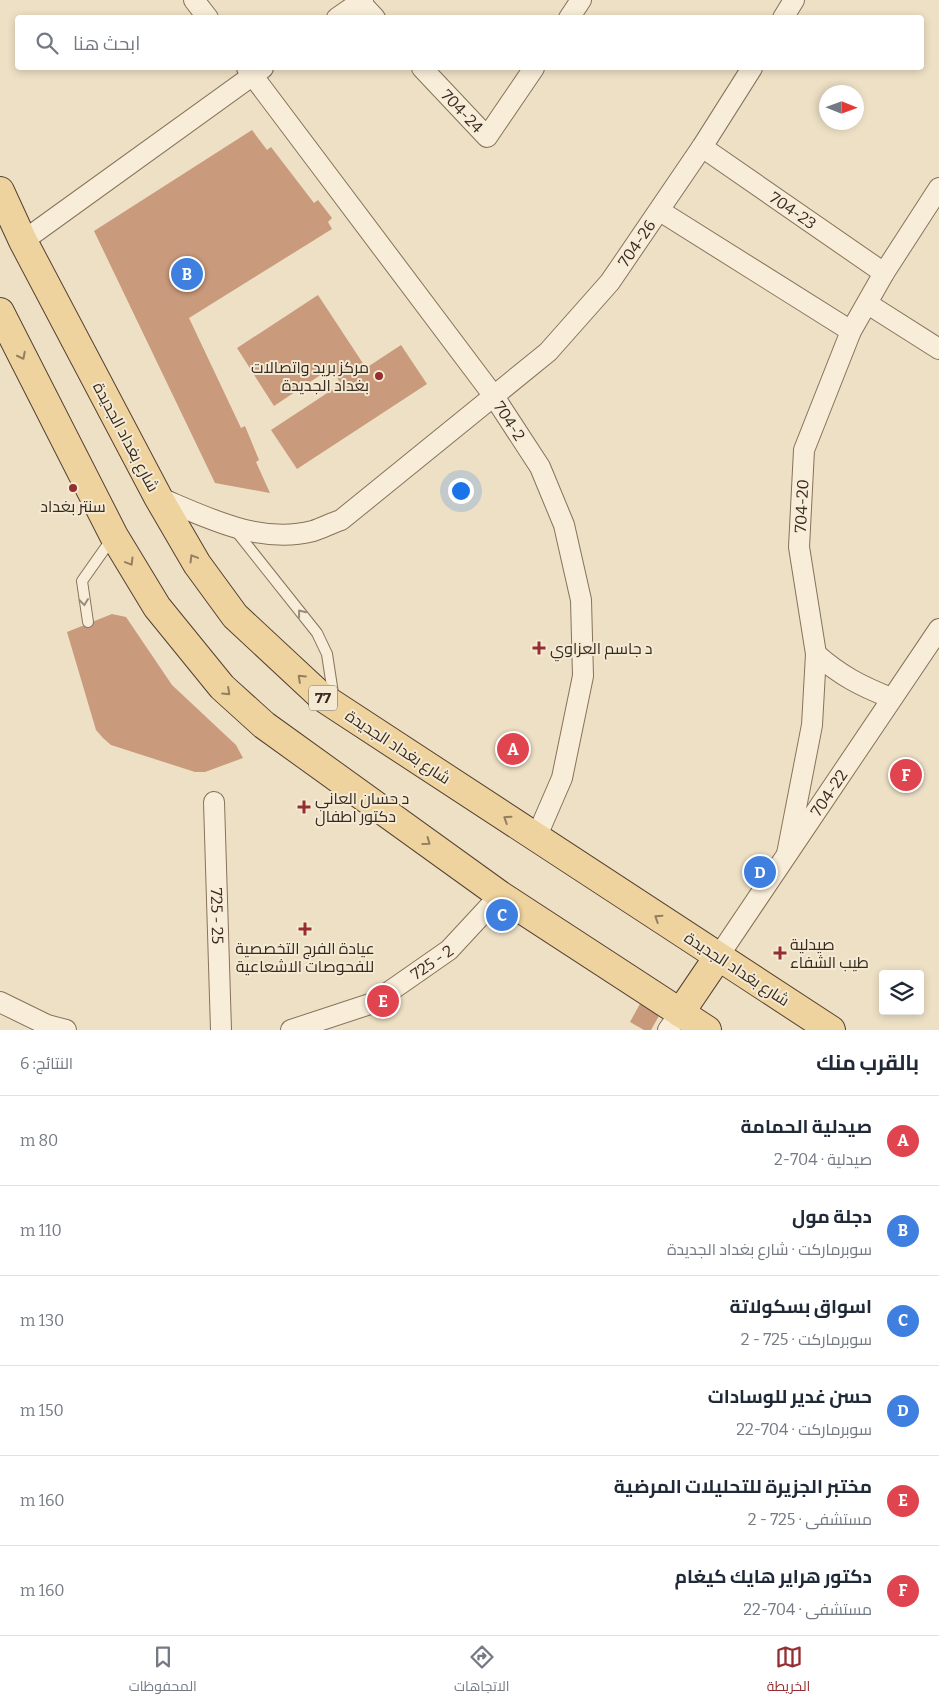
<!DOCTYPE html>
<html lang="ar">
<meta charset="utf-8">
<style>
body{margin:0;font-family:Bitter,Cairo,serif;background:#f2f2f3;color:#1f2937;direction:rtl}
.controls{position:absolute;right:15px;bottom:15px;display:grid;overflow:hidden;border-radius:5px;box-shadow:0 2px 8px #0003}
.controls button{width:45px;height:45px;display:grid;place-items:center;padding:0;border:0;border-bottom:1px solid #e0e1e3;background:#fff;color:#1f2937;font:25px sans-serif}
.compass{position:absolute;left:819px;top:85px;width:45px;height:45px;border-radius:50%;background:#fff;box-shadow:0 2px 8px #0003;rotate:91deg}
.you{position:absolute;left:460px;top:490px;width:18px;height:18px;margin:-12px;border:4px solid #fff;border-radius:50%;background:#1a73e8;box-shadow:0 0 0 8px #1a73e833}
.badge{display:grid;place-items:center;width:32px;height:32px;border-radius:50%;background:#942e31;color:#fff;font-size:16px;font-weight:700}
.pin{position:absolute;translate:-50% -50%;border:2px solid #fff;box-shadow:0 1px 5px #0006}
.list{margin:0;padding:0;list-style:none}
h2{display:flex;justify-content:space-between;align-items:center;height:65px;margin:0;padding:0 20px;font-size:21px}
h2 small{font-size:16px;font-weight:400;color:#747a83}
.list li{display:grid;grid-template-columns:32px 1fr auto;gap:15px;align-items:center;box-sizing:border-box;height:90px;padding:0 20px;border-top:1px solid #e0e1e3}
.list b{display:block;font-size:19px;white-space:nowrap}
.list p{margin:0;font-size:16px;white-space:nowrap;color:#747a83}
.list em{font-size:16px;font-style:normal;color:#747a83}
.icon{flex:none;width:28px;height:28px;fill:none;stroke:currentColor;stroke-width:2;stroke-linecap:round;stroke-linejoin:round}
.map{position:relative;flex:none;width:939px;height:1030px;overflow:hidden;direction:ltr}
.search{position:absolute;background:#fff;box-shadow:0 2px 8px #0003;left:15px;right:15px;top:15px;height:55px;display:flex;align-items:center;gap:12px;box-sizing:border-box;padding:0 18px;border-radius:5px;color:#747a83;font-size:19px}
.sheet{height:605px;background:#fff}
nav{display:flex;justify-content:space-around;align-items:center;box-sizing:border-box;height:70px;border-top:1px solid #e0e1e3;background:#fff;font-size:14px;color:#747a83}
nav a{display:grid;justify-items:center;gap:2px}
nav .on{color:#942e31}
.map>svg:first-child{display:block}
</style>
<div class="map">
<svg width="939" height="1030" viewBox="0 0 939 1030">
<rect width="100%" height="100%" fill="#ede0c5"/>
<!-- building -->
<path fill="#c99a7c" d="M252 130 267 150 271 147 314 203 318 200 332 218 328 222 332 229 189 318 241 428 245 426 259 460 256 462 270 493 215 483 94 231Z
M318 295 366 368 401 345 427 384 297 469 271 430 341 384 331 368 274 406 237 348Z
M112 614 126 617 172 685 236 745 243 758 205 772H195L111 745 103 738 96 730 67 632Z
M641 1002 660 1014 651 1030H644L630 1022Z"/>
<g fill="none" stroke-linecap="round" stroke-linejoin="round">
<defs>
<path id="service" d="M236 531 317 633 327 654 334 700
M88 622 82 581 113 537"/>
<g id="minor">
<path d="M194 0 208 18"/>
<path d="M360 2 375 18"/>
<path d="M337 18 363 0"/>
<path d="M569 18 581 0"/>
<path d="M783 18 794 0"/>
<path id="s1" d="M247 68 493 395 540 467 564 525 581 600 583 676 562 778 536 838"/>
<path id="s2" d="M422 68 487 137 534 68"/>
<path id="s3" d="M702 147 884 273"/>
<path d="M660 211 851 331"/>
<path d="M23 241 263 68"/>
<path d="M868 304 939 349"/>
<path id="s4" d="M158 497C206 517 259 545 313 531 322 528 332 523 341 520L548 352 610 282 702 147 752 68"/>
<path d="M816 654C841 676 861 686 891 698"/>
<path id="s5" d="M214 802 221 1030"/>
<path id="s6" d="M787 854 812 725 816 654 799 547 804 450 851 331 884 273 939 188"/>
<path id="s7" d="M718 957 939 629"/>
<path d="M0 1002 47 1025 66 1030"/>
<path id="s8" d="M291 1030 373 1003 449 950 500 895"/>
<path d="M668 1030 680 1013"/>
</g>
<path id="primary" d="M0 191 23 241 158 497 197 564 235 616 322 697 831 1030
M0 312 114 536 157 607 222 687 264 725 500 895 707 1030
M680 1013 718 957"/>
</defs>
<!-- service casing -->
<use href="#service" stroke="#87725c" stroke-width="12"/>
<!-- minor casing -->
<use href="#minor" stroke="#87725c" stroke-width="22"/>
<!-- primary casing -->
<use href="#primary" stroke="#554030" stroke-width="30"/>
<!-- service -->
<use href="#service" stroke="#f8edd8" stroke-width="10"/>
<!-- minor -->
<use href="#minor" stroke="#f8edd8" stroke-width="20"/>
<!-- primary -->
<use href="#primary" stroke="#eed39f" stroke-width="28"/>
</g>
<!-- one-way arrows -->
<defs><path id="oneway-chevron" d="M-2-3.5L2.5 0L-2 3.5" fill="none" stroke-width="1.6" stroke-linecap="round" stroke-linejoin="round" transform="scale(1.25)"/></defs>
<g stroke="#937e5f">
<use href="#oneway-chevron" transform="translate(22 356) rotate(63)"/>
<use href="#oneway-chevron" transform="translate(193 558) rotate(-121)"/>
<use href="#oneway-chevron" transform="translate(130 562) rotate(59)"/>
<use href="#oneway-chevron" transform="translate(301 678) rotate(-137)"/>
<use href="#oneway-chevron" transform="translate(227 692) rotate(43)"/>
<use href="#oneway-chevron" transform="translate(507 819) rotate(-147)"/>
<use href="#oneway-chevron" transform="translate(427 842) rotate(36)"/>
<use href="#oneway-chevron" transform="translate(658 918) rotate(-147)"/>
</g>
<g stroke="#988c7c">
<use href="#oneway-chevron" transform="translate(84 602) rotate(83)"/>
<use href="#oneway-chevron" transform="translate(301 613) rotate(-128)"/>
</g>
<!-- markers -->
<g fill="#942e31" stroke="#f4ead4" stroke-width="2">
<circle cx="379" cy="376" r="5"/>
<circle cx="73" cy="488" r="5"/>
<path d="M536.5 640.5h5v5h5v5h-5v5h-5v-5h-5v-5h5z"/>
<path d="M301.5 799.5h5v5h5v5h-5v5h-5v-5h-5v-5h5z"/>
<path d="M302.5 921.5h5v5h5v5h-5v5h-5v-5h-5v-5h5z"/>
<path d="M777.5 945.5h5v5h5v5h-5v5h-5v-5h-5v-5h5z"/>
</g>
<g text-anchor="middle" dominant-baseline="central" stroke-width="4" stroke-linejoin="round" paint-order="stroke">
<!-- shield labels -->
<rect fill="#f4ead4" stroke="#706455" stroke-width="1" x="309" y="685.5" width="28" height="25" rx="4"/>
<g font-size="15" font-weight="bold" fill="#382a1f">
<text x="323" y="698">77</text>
</g>
<!-- street labels -->
<g font-size="16" fill="#382a1f" stroke="#f4ead4">
<text stroke="none"><textPath href="#s2" startOffset="59">704-24</textPath></text>
<text stroke="none"><textPath href="#s3" startOffset="111">704-23</textPath></text>
<text stroke="none"><textPath href="#s4" startOffset="599">704-26</textPath></text>
<text stroke="none"><textPath href="#s1" startOffset="440">704-2</textPath></text>
<text transform="translate(126 437) rotate(62)">شارع بغداد الجديدة</text>
<text stroke="none"><textPath href="#s6" startOffset="352">704-20</textPath></text>
<text transform="translate(398 747) rotate(33)">شارع بغداد الجديدة</text>
<text stroke="none"><textPath href="#s7" startOffset="198">704-22</textPath></text>
<text stroke="none"><textPath href="#s5" startOffset="114">725 - 25</textPath></text>
<text stroke="none"><textPath href="#s8" startOffset="158">725 - 2</textPath></text>
<text transform="translate(737 969) rotate(33)">شارع بغداد الجديدة</text>
</g>
<!-- poi labels -->
<g font-size="16" fill="#382a1f" stroke="#f4ead4" text-anchor="start">
<text x="369" y="367" text-anchor="end">مركز بريد واتصالات<tspan x="369" dy="18">بغداد الجديدة</tspan></text>
<text x="73" y="506" text-anchor="middle">سنتر بغداد</text>
<text x="550" y="648">د جاسم العزاوي</text>
<text x="315" y="798">د حسان العاني<tspan x="315" dy="18">دكتور اطفال</tspan></text>
<text x="790" y="944">صيدلية<tspan x="790" dy="18">طيب الشفاء</tspan></text>
<text x="305" y="948" text-anchor="middle">عيادة الفرج التخصصية<tspan x="305" dy="18">للفحوصات الاشعاعية</tspan></text>
</g>
</g>
</svg>
<div class="controls">
<button><svg class="icon" aria-label="layers" viewBox="0 0 24 24"><path d="M12 4l9 5-9 5-9-5zM3 14l9 5 9-5"/></svg></button>
</div>
<svg class="compass" viewBox="-18 -18 36 36"><path d="M0-13l5 13h-10z" fill="#e53935"/><path d="M0 13l5-13h-10z" fill="#747a83"/></svg>
<div class="you"></div>
<div class="pin badge" style="left:513px;top:749px;background:#e0444e">A</div>
<div class="pin badge" style="left:187px;top:274px;background:#3f7fe0">B</div>
<div class="pin badge" style="left:502px;top:915px;background:#3f7fe0">C</div>
<div class="pin badge" style="left:760px;top:872px;background:#3f7fe0">D</div>
<div class="pin badge" style="left:383px;top:1001px;background:#e0444e">E</div>
<div class="pin badge" style="left:906px;top:775px;background:#e0444e">F</div>
<div class="search"><svg class="icon" aria-label="search" viewBox="0 0 24 24"><circle cx="10" cy="10" r="6"/><path d="M15 15l6 6"/></svg>ابحث هنا</div>
</div>
<section class="sheet">
<h2>بالقرب منك<small>النتائج: 6</small></h2>
<ul class="list">
<li><span class="badge" style="background:#e0444e">A</span><div><b>صيدلية الحمامة</b><p>صيدلية · 704-2</p></div><em>80 m</em></li>
<li><span class="badge" style="background:#3f7fe0">B</span><div><b>دجلة مول</b><p>سوبرماركت · شارع بغداد الجديدة</p></div><em>110 m</em></li>
<li><span class="badge" style="background:#3f7fe0">C</span><div><b>اسواق بسكولاتة</b><p>سوبرماركت · 725 - 2</p></div><em>130 m</em></li>
<li><span class="badge" style="background:#3f7fe0">D</span><div><b>حسن غدير للوسادات</b><p>سوبرماركت · 704-22</p></div><em>150 m</em></li>
<li><span class="badge" style="background:#e0444e">E</span><div><b>مختبر الجزيرة للتحليلات المرضية</b><p>مستشفى · 725 - 2</p></div><em>160 m</em></li>
<li><span class="badge" style="background:#e0444e">F</span><div><b>دكتور هراير هايك كيغام</b><p>مستشفى · 704-22</p></div><em>160 m</em></li>
</ul>
</section>
<nav>
<a class="on"><svg class="icon" aria-label="map" viewBox="0 0 24 24"><path d="M3 6l6-2 6 2 6-2v14l-6 2-6-2-6 2zM9 4v14M15 6v14"/></svg>الخريطة</a>
<a><svg class="icon" aria-label="directions" viewBox="0 0 24 24"><path d="M12 3l9 9-9 9-9-9zM9 14v-3h6M13 9l2 2-2 2"/></svg>الاتجاهات</a>
<a><svg class="icon" aria-label="saved" viewBox="0 0 24 24"><path d="M7 4h10v16l-5-4-5 4z"/></svg>المحفوظات</a>
</nav>
